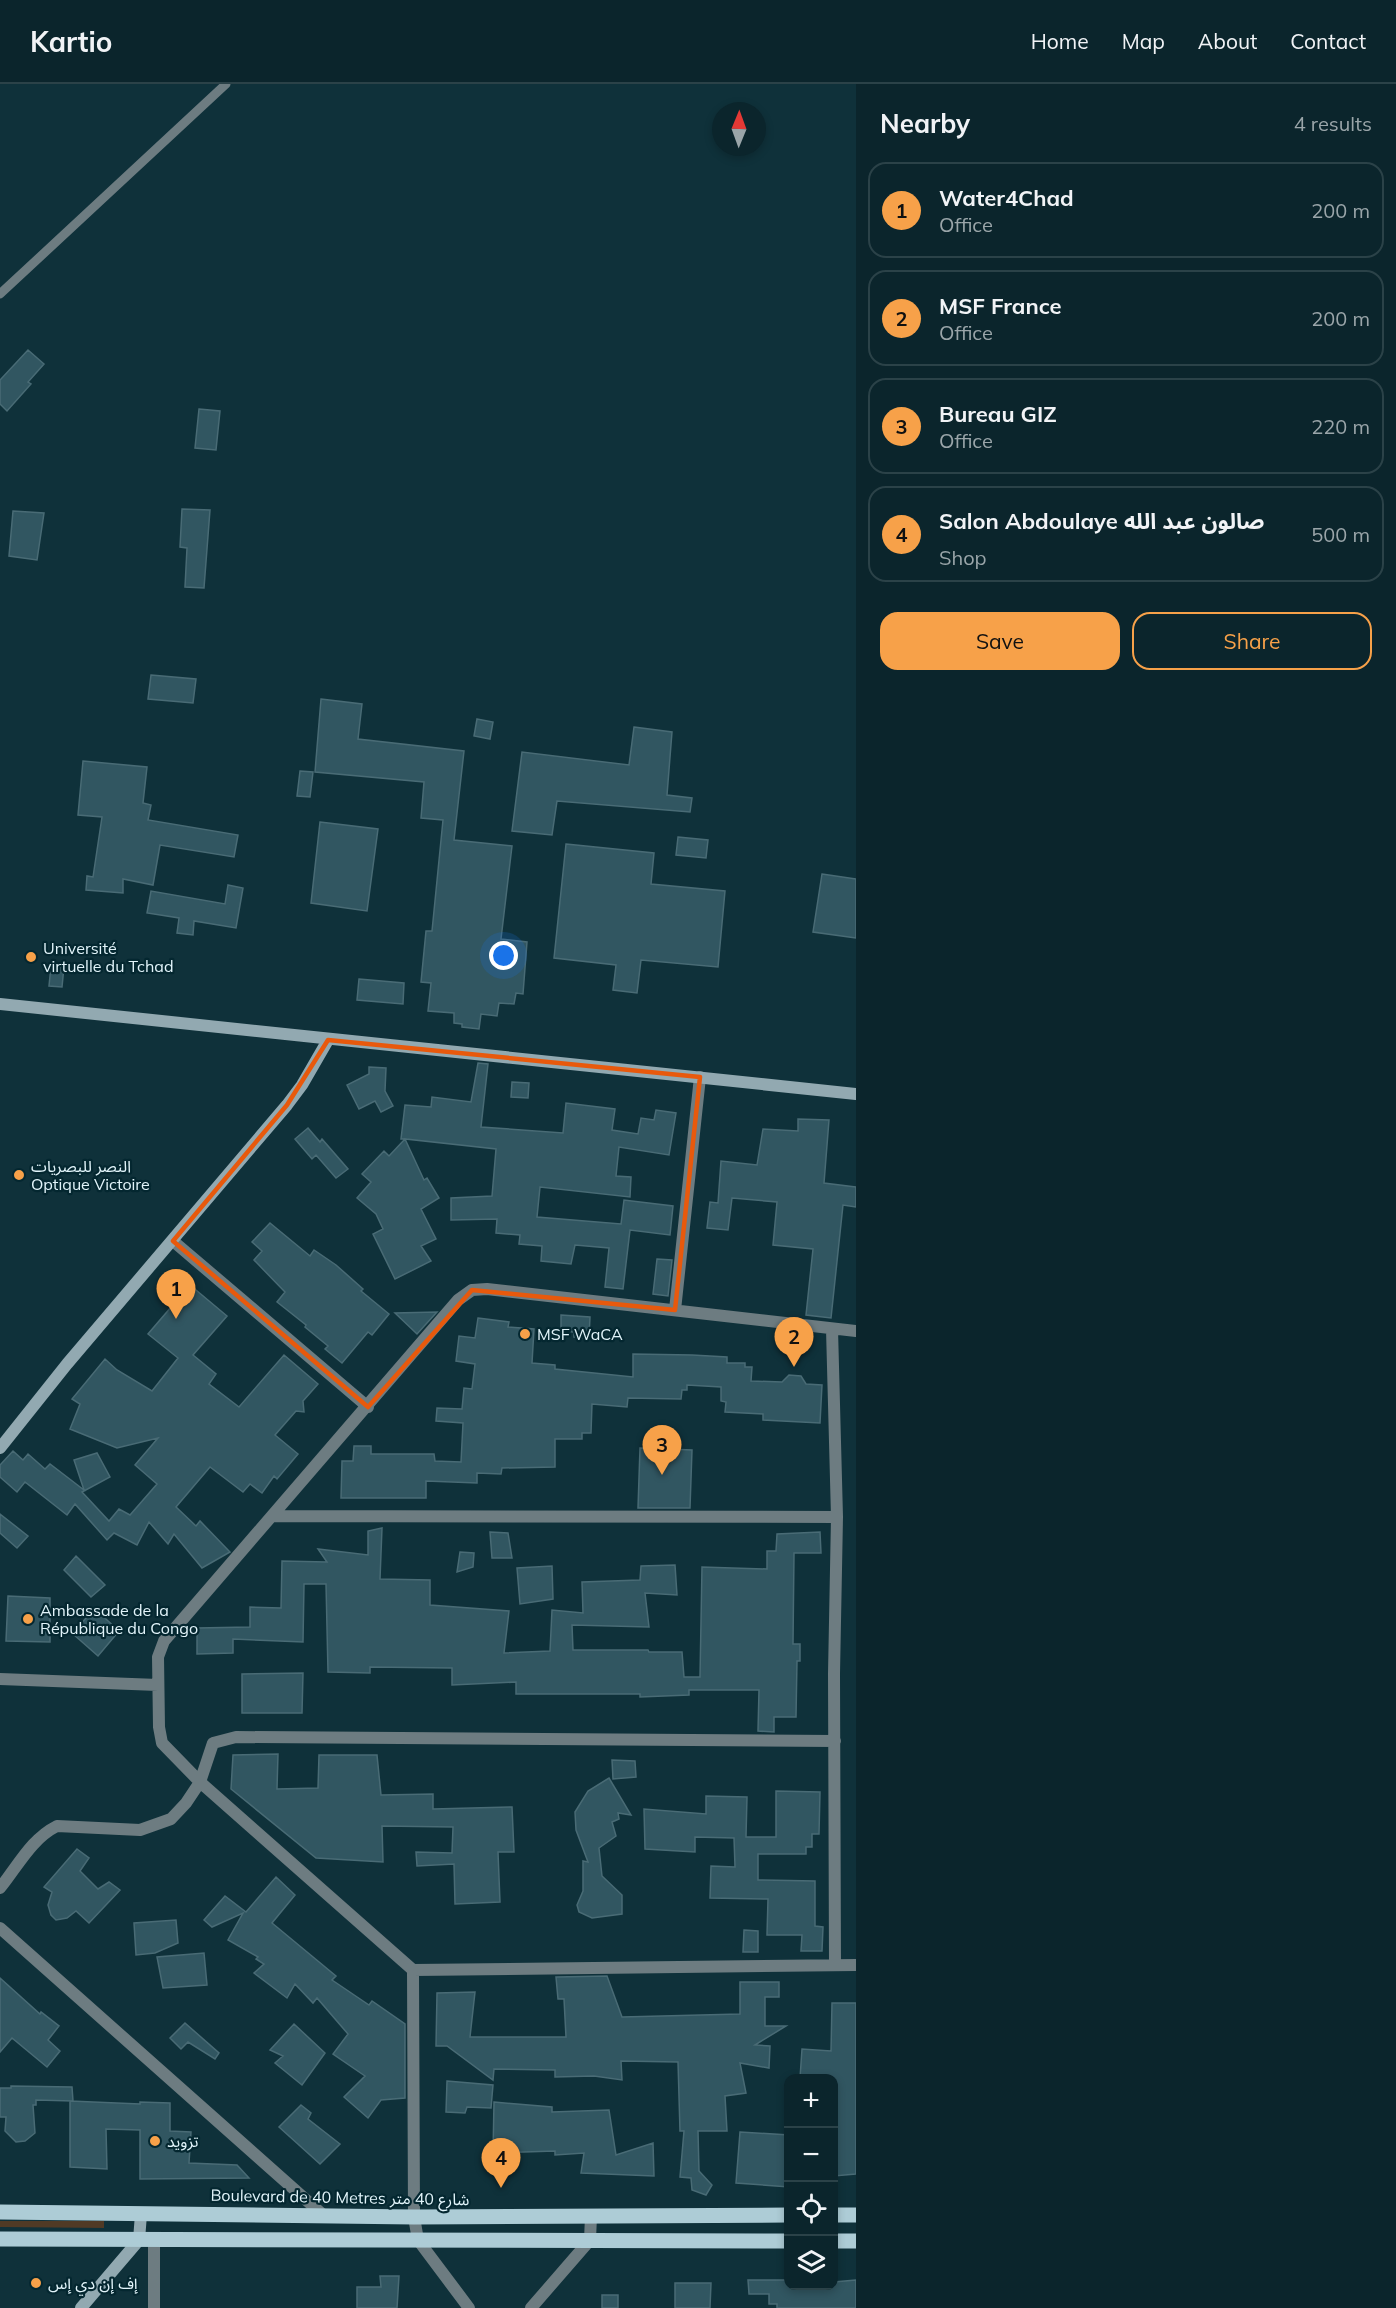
<!DOCTYPE html>
<meta charset="utf-8">
<style>
body{margin:0;font-family:Mulish,"Noto Sans Arabic",sans-serif;background:#142d34;color:#f1f3f6}
.controls{position:absolute;right:18px;bottom:18px;display:grid;overflow:hidden;border-radius:12px;box-shadow:0 3px 9px #0003}
.controls button{width:54px;height:54px;display:grid;place-items:center;padding:0;border:0;border-bottom:2px solid #2b4248;background:#0b252c;color:#f1f3f6;font:30px sans-serif}
.compass{position:absolute;left:712px;top:18px;width:54px;height:54px;border-radius:50%;background:#0b252c;box-shadow:0 3px 9px #0003;rotate:1deg}
.you{position:absolute;left:504px;top:872px;width:21px;height:21px;margin:-15px;border:4px solid #fff;border-radius:50%;background:#1a73e8;box-shadow:0 0 0 9px #1a73e833}
.badge{display:grid;place-items:center;width:39px;height:39px;border-radius:50%;background:#f7a149;color:#111;font-size:20px;font-weight:700}
.pin{position:absolute;translate:-50% -50px;filter:drop-shadow(0 2px 3px #0008)}
.pin::after{content:'';position:absolute;top:32px;width:21px;height:18px;background:inherit;clip-path:polygon(0 0,100% 0,50% 100%)}
.list{margin:0;padding:0;list-style:none}
h2{display:flex;justify-content:space-between;align-items:center;height:78px;margin:0;padding:0 24px;font-size:26px}
h2 small{font-size:20px;font-weight:400;color:#9aa5a9}
.list li{display:grid;grid-template-columns:39px 1fr auto;gap:18px;align-items:center;box-sizing:border-box;height:96px;margin:0 12px 12px;padding:0 12px;border:2px solid #2b4248;border-radius:18px}
.list b{display:block;font-size:22px;white-space:nowrap}
.list p{margin:0;font-size:20px;white-space:nowrap;color:#9aa5a9}
.list em{font-size:20px;font-style:normal;color:#9aa5a9}
.actions{display:flex;gap:12px;padding:18px 24px}
.actions a{flex:1;padding:14px 0;border:2px solid #f7a149;border-radius:18px;text-align:center;font-size:21px;color:#f7a149}
.actions .main{background:#f7a149;color:#111}
.icon{flex:none;width:33px;height:33px;fill:none;stroke:currentColor;stroke-width:2;stroke-linecap:round;stroke-linejoin:round}
.map{position:relative;flex:none;width:856px;height:2224px;overflow:hidden}
header{display:flex;align-items:center;gap:36px;box-sizing:border-box;height:84px;padding:0 30px;background:#0b252c;border-bottom:2px solid #2b4248}
header strong{font-size:28px}
nav{display:flex;gap:33px;margin-inline-start:auto;font-size:21px}
main{display:flex}
aside{flex:1;background:#0b252c}
.map>svg:first-child{display:block}
</style>
<header>
<strong>Kartio</strong>
<nav><a>Home</a><a>Map</a><a>About</a><a>Contact</a></nav>
</header>
<main>
<div class="map">
<svg width="856" height="2224" viewBox="0 0 856 2224">
<rect width="100%" height="100%" fill="#0f313a"/>
<!-- green -->
<path fill="#503a25" d="M0 2137H104V2144L0 2143Z"/>
<!-- building -->
<path fill="#315661" stroke="#496b75" stroke-width="1.5" d="M28 266 44 280 28 298 31 300 7 327 0 320V296Z
M199 325 220 327 216 366 195 364Z
M182 425 210 426 204 504 185 503 187 464 180 463Z
M13 427 44 429 37 476 9 472Z
M151 591 196 595 193 619 148 615Z
M321 615 362 620 358 655 464 667 454 756 512 762 501 855 527 858 523 910 516 909 514 920 499 919 497 932 481 930 479 945 462 943V940L454 939V929L428 927 431 899 421 898 426 847H432L443 736 421 734 424 698 315 688Z
M477 635 493 638 490 655 474 652Z
M634 643 672 648 667 711 692 714 690 728 557 717 552 751 512 747 522 668 629 681Z
M83 677 147 683 143 719 151 721 148 736 238 751 234 773 160 761 153 801 123 795V809L86 806 87 792 93 793 102 733 78 731Z
M300 687 313 688 310 713 297 712Z
M320 738 378 745 367 827 311 819Z
M678 753 708 756 706 774 676 771Z
M566 760 654 769 651 800 725 807 718 883 641 876 637 909 613 906 616 881 554 874Z
M822 790 856 795V854L813 848Z
M228 801 243 804 236 844 194 837 193 851 177 849 179 834 147 829 151 807 225 820Z
M51 882 64 883 62 903 49 902Z
M359 895 404 899 403 920 357 916Z
M478 979 488 980 481 1043 563 1049 566 1019 615 1025 612 1046 638 1050 641 1034 654 1036 656 1026 676 1029 669 1071 619 1063 616 1092 631 1093 630 1113 540 1103 537 1133 621 1140 624 1116 673 1122 670 1151 630 1146 623 1205 605 1203 609 1164 575 1161 571 1180 541 1177 542 1162 519 1160 520 1151 496 1149 497 1135 451 1136V1114L492 1112 496 1065 405 1055 424 1096 427 1094 439 1114 421 1125 436 1155 421 1162 431 1177 395 1195 373 1150 383 1145 376 1130 357 1114 371 1098 362 1090 384 1067 389 1072 405 1055H401L405 1021 431 1023 432 1013 471 1018Z
M369 983 386 984 385 1007 393 1022 381 1028 375 1017 359 1025 347 1001 369 990Z
M512 998 529 999 528 1014 511 1013Z
M798 1035 829 1036 824 1099 856 1103V1123L843 1121 831 1234 806 1231 813 1165 773 1161 777 1118 732 1114 728 1146 707 1144 710 1118 718 1119 721 1077 757 1081 763 1045 798 1047Z
M308 1044 320 1058 322 1055 348 1085 336 1094 316 1071 312 1075 295 1055Z
M270 1139 310 1172 314 1166 336 1181 363 1205 361 1207 389 1230 372 1251 368 1248 342 1279 325 1265 328 1262 305 1243 306 1241 277 1218 285 1208 254 1176 262 1167 252 1158Z
M657 1175 672 1176 668 1212 653 1210Z
M190 1201 227 1232 193 1271 216 1290 209 1300 239 1323 284 1271 318 1300 303 1317 304 1328 296 1327 275 1351 298 1370 277 1395 274 1392 262 1409 250 1400 243 1408 210 1383 176 1423 196 1442 200 1437 230 1468 202 1484 174 1450 168 1460 149 1438 137 1461 114 1449 107 1456 75 1420 67 1431 25 1398 17 1408 0 1393V1381L13 1367 23 1376 28 1370 45 1385 50 1380 84 1406 74 1376 97 1369 110 1393 82 1408 109 1437 119 1425 130 1431 157 1400 135 1381 158 1354 117 1364 70 1345 80 1320 72 1315 105 1275 117 1286 152 1307 178 1274 148 1250Z
M437 1228 417 1250 395 1229Z
M561 1231 590 1233 589 1254 574 1253V1248L561 1247Z
M478 1234 509 1238 508 1243 534 1245 532 1279 555 1281V1285L633 1293V1270L692 1271 727 1273V1279H745V1283H752L751 1297 782 1298 789 1291 801 1292 806 1300 822 1301 820 1339 763 1336V1330L725 1328 726 1318 721 1317V1303L687 1301V1306H682L681 1315 628 1314 627 1323 592 1320 591 1349H582V1355H555V1383L502 1384 501 1390 477 1389V1399L426 1397V1414H341L342 1377H353L354 1362H371V1370H434L435 1377 461 1378 463 1339 436 1337 437 1324 462 1325 464 1304 472 1305 475 1280 456 1277 459 1252 475 1254Z
M640 1364 692 1366 690 1424H638Z
M0 1430 28 1452 17 1464 0 1449Z
M382 1444 380 1495 430 1496V1521L509 1527 504 1569 550 1567 552 1526 583 1529 582 1498 640 1496 641 1482 675 1481 677 1511 645 1509 649 1543 572 1541 573 1566H648L649 1568H682L684 1593H700L702 1483 767 1485V1467H776L777 1450 820 1448 821 1469H794L793 1560H800V1577H797L796 1633H774V1648L758 1647 759 1606H689V1611L640 1613V1610H516V1598L452 1601V1584L370 1583V1589L328 1588 326 1500H304L303 1558 233 1555V1569L197 1570V1544L250 1543V1523L281 1524 282 1477 327 1478 318 1465 368 1471V1447Z
M490 1448 508 1449 512 1474H492Z
M460 1468 474 1469 473 1483 457 1488Z
M76 1472 105 1501 91 1513 64 1486Z
M552 1482 553 1515 520 1520 517 1484Z
M8 1512 50 1514V1558L6 1557Z
M94 1524 119 1547 98 1572 73 1550Z
M303 1589 302 1629H242V1590Z
M278 1670 277 1705 318 1704 319 1671H377L381 1711 433 1710V1725L512 1723 514 1768H498L500 1818 455 1820 454 1780 417 1782 416 1768 452 1769 453 1743 382 1742 383 1778 316 1774 231 1705 233 1671Z
M612 1676 635 1677 636 1693 613 1695Z
M609 1694 631 1731 618 1729 619 1735 612 1738 616 1752 599 1764 602 1792 622 1811V1830L592 1834 579 1828 577 1821 583 1807V1777L588 1778 576 1746 575 1728 588 1707Z
M776 1707 820 1708 819 1750H812V1763H806V1770H758V1796L815 1797V1842L823 1843 822 1867H801L802 1851H767L768 1815 710 1814 711 1782 735 1783 734 1754 695 1753V1768L645 1765 644 1725 706 1730V1712L747 1713 746 1753H776Z
M77 1765 89 1774 80 1787 98 1805 109 1798 120 1806 89 1839 76 1827 67 1834 56 1836 51 1831 48 1821 52 1808 44 1803Z
M276 1793 295 1811 272 1839 336 1892 332 1896 369 1921 372 1917 405 1940V2014L381 2016 368 2034 344 2013 365 1992 333 1970 348 1950 317 1914 313 1919 295 1900 287 1914 254 1889 264 1880 256 1875 258 1873 228 1856 243 1829 212 1843 204 1836 225 1812 246 1828Z
M176 1836 178 1859 155 1869 136 1871 134 1839Z
M744 1846 758 1847V1868H743Z
M204 1869 207 1901 163 1904 157 1873Z
M607 1892 622 1933 740 1930V1898H779V1913H765V1942H786L755 1961 770 1962 769 1984 740 1979 746 2009 725 2012 727 2047H698L699 2087 712 2101 706 2111 692 2106 691 2094 680 2093 684 2047H680L678 1978 621 1977 622 1996 594 1992 555 1993V1986L494 1985 493 1996 447 1962H436L437 1909 475 1908 470 1953H566L564 1915H558L556 1893Z
M0 1894 40 1930 41 1928 59 1942 48 1956 60 1967 47 1983 12 1954 0 1968Z
M832 1919H856V2090L834 2092V1995L800 1994 802 1965 831 1967Z
M185 1939 219 1969 215 1975 188 1958 181 1965 170 1954Z
M294 1940 325 1969 302 2001 275 1979 283 1972 270 1966Z
M447 1997 493 2001 491 2024 467 2023 465 2029 446 2028Z
M11 2002 72 2003 73 2017 36 2016V2021H33L35 2049 25 2057 16 2058 5 2047 6 2033H0V2004H11Z
M70 2017 140 2020V2018L170 2019V2047L191 2048 189 2079 237 2081 249 2094 140 2095V2046L106 2045 107 2085 70 2083Z
M494 2018 552 2023V2028L609 2026 616 2071 653 2059 654 2092 581 2089 584 2069 555 2071V2067L493 2069Z
M301 2021 311 2029 308 2035 340 2060 320 2080 279 2043Z
M740 2048 789 2051V2103L736 2099Z
M380 2192H399L397 2224H357V2203H381Z
M748 2196H789V2202H834V2198L856 2196V2224H777V2220H769V2210H749Z
M675 2199H711L710 2224H675Z
M602 2211H618V2224H602Z"/>
<g fill="none" stroke-linecap="round" stroke-linejoin="round">
<!-- lane -->
<path stroke="#6d7c81" stroke-width="9" d="M0 210 226 0"/>
<!-- street -->
<path stroke="#6d7c81" stroke-width="12" d="M173 1157 368 1323
M675 1226 700 993
M832 1245 837 1433 834 1590 835 1881
M272 1432 837 1433
M0 1595 158 1601
M0 1804C18 1782 31 1755 57 1742L140 1746 171 1735 186 1719 200 1698 213 1659 236 1653 835 1657
M0 1844 322 2130
M413 1886 856 1881
M154 2156V2224
M469 2224 418 2156 414 2133 413 1886 200 1698 162 1659 159 1643 158 1573 164 1557 458 1216 472 1206 487 1205 856 1247
M531 2224 590 2156 591 2132"/>
<!-- secondary -->
<path stroke="#92a9b1" stroke-width="12" d="M0 920 856 1010
M0 1364 67 1280 287 1021 302 1001 328 956
M81 2224 139 2156 141 2130"/>
<!-- primary -->
<path stroke="#adccd6" stroke-width="15" d="M0 2128 414 2133 788 2131
M834 2131H856
M0 2155 788 2157
M834 2157H856"/>
</g>
<!-- marked area -->
<path fill="none" stroke="#e8590c" stroke-width="4.5" stroke-linejoin="round" d="M328 956 700 993 675 1226 472 1206 368 1323 173 1157 287 1021Z"/>
<!-- markers -->
<g fill="#f7a149" stroke="#042730" stroke-width="2">
<circle cx="31" cy="873" r="6"/>
<circle cx="19" cy="1091" r="6"/>
<circle cx="525" cy="1250" r="6"/>
<circle cx="28" cy="1535" r="6"/>
<circle cx="155" cy="2057" r="6"/>
<circle cx="36" cy="2199" r="6"/>
</g>
<g text-anchor="middle" dominant-baseline="central" stroke-width="4.5" stroke-linejoin="round" paint-order="stroke">
<!-- poi labels -->
<g font-size="16" fill="#e2f4fa" stroke="#042730" text-anchor="start">
<text x="43" y="864">Université<tspan x="43" dy="18">virtuelle du Tchad</tspan></text>
<text x="31" y="1082">النصر للبصريات<tspan x="31" dy="18">Optique Victoire</tspan></text>
<text x="537" y="1250">MSF WaCA</text>
<text x="40" y="1526">Ambassade de la<tspan x="40" dy="18">République du Congo</tspan></text>
<text x="167" y="2057">تزويد</text>
<text x="48" y="2199">إف إن دي إس</text>
</g>
<!-- street labels -->
<g font-size="16" fill="#e2f4fa" stroke="#042730">
<text transform="translate(340 2113) rotate(1)">Boulevard de 40 Metres شارع 40 متر</text>
</g>
</g>
</svg>
<div class="controls">
<button>+</button>
<button>−</button>
<button><svg class="icon" aria-label="locate" viewBox="0 0 24 24"><circle cx="12" cy="12" r="6"/><path d="M12 2v4M12 18v4M2 12h4M18 12h4"/></svg></button>
<button><svg class="icon" aria-label="layers" viewBox="0 0 24 24"><path d="M12 4l9 5-9 5-9-5zM3 14l9 5 9-5"/></svg></button>
</div>
<svg class="compass" viewBox="-18 -18 36 36"><path d="M0-13l5 13h-10z" fill="#e53935"/><path d="M0 13l5-13h-10z" fill="#9aa5a9"/></svg>
<div class="you"></div>
<div class="pin badge" style="left:176px;top:1235px">1</div>
<div class="pin badge" style="left:794px;top:1283px">2</div>
<div class="pin badge" style="left:662px;top:1391px">3</div>
<div class="pin badge" style="left:501px;top:2104px">4</div>
</div>
<aside>
<h2>Nearby<small>4 results</small></h2>
<ul class="list">
<li><span class="badge">1</span><div><b>Water4Chad</b><p>Office</p></div><em>200 m</em></li>
<li><span class="badge">2</span><div><b>MSF France</b><p>Office</p></div><em>200 m</em></li>
<li><span class="badge">3</span><div><b>Bureau GIZ</b><p>Office</p></div><em>220 m</em></li>
<li><span class="badge">4</span><div><b>Salon Abdoulaye صالون عبد الله</b><p>Shop</p></div><em>500 m</em></li>
</ul>
<div class="actions"><a class="main">Save</a><a>Share</a></div>
</aside>
</main>
